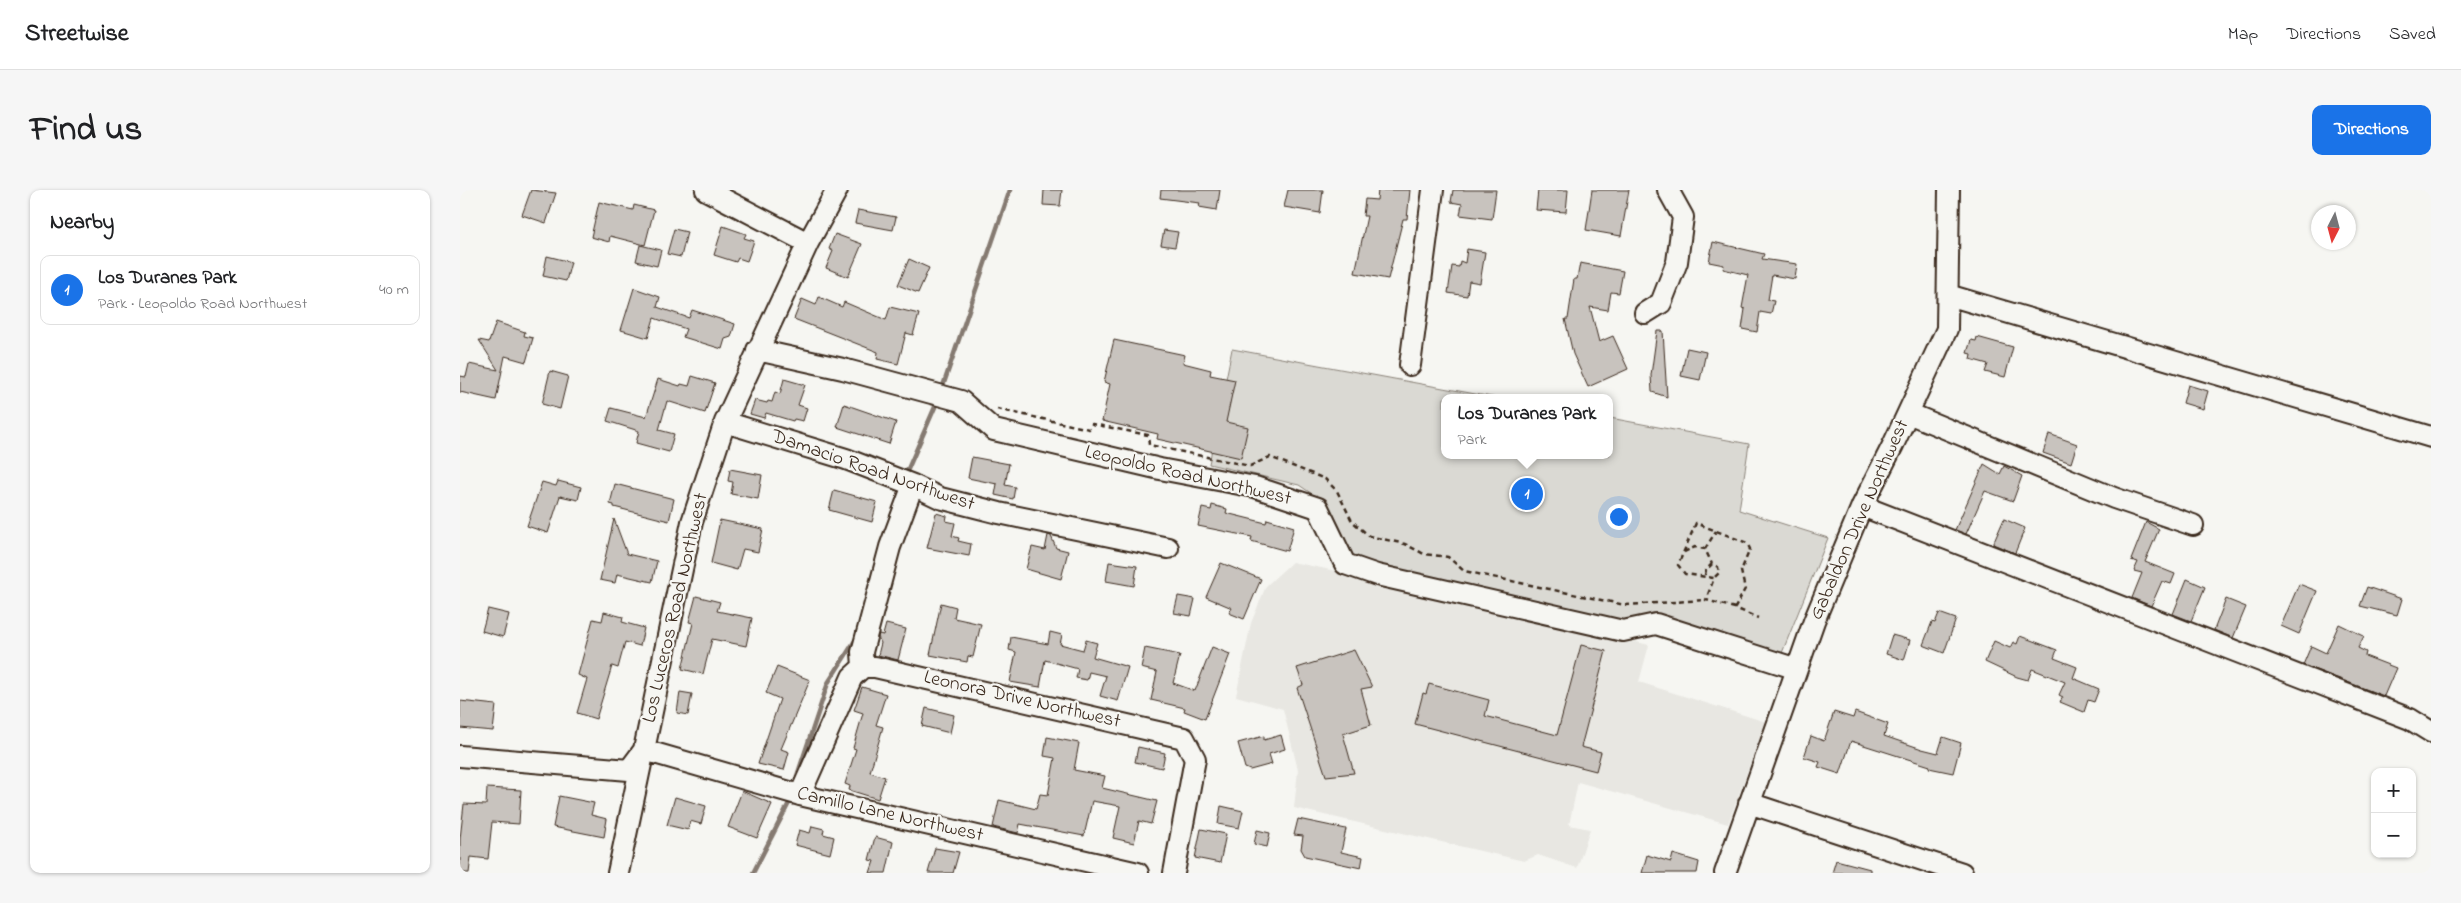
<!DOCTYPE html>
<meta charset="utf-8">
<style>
body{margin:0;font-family:"Indie Flower",sans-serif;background:#f6f6f6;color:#202124}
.controls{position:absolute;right:15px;bottom:15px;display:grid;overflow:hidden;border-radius:10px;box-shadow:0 1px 4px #0004}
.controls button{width:45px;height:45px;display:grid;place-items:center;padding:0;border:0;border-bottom:1px solid #e0e0e0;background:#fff;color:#202124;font:25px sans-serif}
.compass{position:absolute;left:1851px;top:15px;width:45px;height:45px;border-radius:50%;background:#fff;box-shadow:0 1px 4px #0004;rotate:186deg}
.you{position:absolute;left:1158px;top:326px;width:18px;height:18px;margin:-12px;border:4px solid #fff;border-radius:50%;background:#1a73e8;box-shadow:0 0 0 8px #1a73e833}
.badge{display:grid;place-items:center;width:32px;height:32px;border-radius:50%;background:#1a73e8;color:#fff;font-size:16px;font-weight:700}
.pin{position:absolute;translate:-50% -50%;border:2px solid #fff;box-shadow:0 1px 5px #0006}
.popup{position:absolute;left:981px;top:204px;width:172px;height:65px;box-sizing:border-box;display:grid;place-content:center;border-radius:10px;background:#fff;filter:drop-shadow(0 1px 4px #0005);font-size:16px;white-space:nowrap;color:#757577}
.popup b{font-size:19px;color:#202124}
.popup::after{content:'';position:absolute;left:50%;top:100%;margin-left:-10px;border:10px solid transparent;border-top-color:#fff}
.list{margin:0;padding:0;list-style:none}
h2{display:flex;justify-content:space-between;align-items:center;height:65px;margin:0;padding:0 20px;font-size:21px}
h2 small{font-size:16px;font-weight:400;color:#757577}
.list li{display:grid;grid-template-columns:32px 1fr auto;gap:15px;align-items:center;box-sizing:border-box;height:70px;margin:0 10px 10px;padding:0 10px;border:1px solid #e0e0e0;border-radius:10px}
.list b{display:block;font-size:19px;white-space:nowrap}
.list p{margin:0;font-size:16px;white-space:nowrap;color:#757577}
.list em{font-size:16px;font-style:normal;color:#757577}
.map{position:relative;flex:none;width:1971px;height:683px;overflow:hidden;border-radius:10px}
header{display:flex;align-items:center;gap:30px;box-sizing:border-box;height:70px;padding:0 25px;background:#fff;border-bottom:1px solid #e0e0e0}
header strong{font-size:24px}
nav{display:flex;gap:28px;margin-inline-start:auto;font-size:18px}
.intro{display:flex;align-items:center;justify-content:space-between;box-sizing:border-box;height:120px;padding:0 30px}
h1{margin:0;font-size:35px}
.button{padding:12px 22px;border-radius:10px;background:#1a73e8;color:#fff;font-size:18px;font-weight:700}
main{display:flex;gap:30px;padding:0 30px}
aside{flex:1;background:#fff;border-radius:10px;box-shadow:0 1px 4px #0004}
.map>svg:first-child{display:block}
</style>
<header>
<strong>Streetwise</strong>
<nav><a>Map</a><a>Directions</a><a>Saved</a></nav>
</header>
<div class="intro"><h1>Find us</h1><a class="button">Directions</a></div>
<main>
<aside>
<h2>Nearby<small></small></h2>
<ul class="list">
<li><span class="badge">1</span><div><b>Los Duranes Park</b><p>Park · Leopoldo Road Northwest</p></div><em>40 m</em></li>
</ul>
</aside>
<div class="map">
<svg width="1971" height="683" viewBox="0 0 1971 683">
<rect width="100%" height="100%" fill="#f6f6f2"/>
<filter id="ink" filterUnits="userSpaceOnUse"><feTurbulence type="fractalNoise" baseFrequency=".02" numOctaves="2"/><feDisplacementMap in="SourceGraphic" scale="10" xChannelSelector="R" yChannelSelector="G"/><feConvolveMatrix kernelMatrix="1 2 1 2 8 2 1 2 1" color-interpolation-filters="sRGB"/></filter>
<g filter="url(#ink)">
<!-- built -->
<path fill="#e8e7e2" d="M832 372 944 395 1189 455 1179 492 1306 532 1268 634 1118 592 1109 635 1130 639 1117 678 1078 665 1064 671 834 618 838 580 823 519 776 506 791 433 806 396Z"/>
<!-- green -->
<path fill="#dad9d3" stroke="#8a8278" d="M772 159 1037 208H984V265H1150V228L1289 254 1279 320 1368 348 1322 463 1218 432 1175 433 900 373 887 364 867 314 839 295 749 274Z"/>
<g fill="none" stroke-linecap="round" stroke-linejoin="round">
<!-- stream -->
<path stroke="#857a71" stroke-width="4.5" d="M484 193 550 0
M448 279 475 217
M336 589 368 493 396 449
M293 683 329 613"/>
</g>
<!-- building -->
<path fill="#c8c3be" stroke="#3b2a1e" d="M71 0 96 3 86 33 62 25Z
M584 0H602L600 16 583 15Z
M701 0H760L757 20 739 17 740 13 700 8Z
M828 0H863L860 23 824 17Z
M918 0H950L947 29H943L928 89 895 83 907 26H903L905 9 917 10Z
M993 0H1036L1032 29 1000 25 1002 14 991 12Z
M1078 0H1108L1106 22 1076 20Z
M1132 0H1169L1161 46 1126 40Z
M139 12 173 20 174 15 194 20 185 55 150 46 149 52 131 47Z
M398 20 436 27 433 40 395 33Z
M263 36 286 44 284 48 294 51 287 71 278 68 276 72 254 65Z
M214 39 227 42 221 67 207 64Z
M704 40 718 42 715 57 701 55Z
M375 44 402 54 388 87 366 78 373 61 369 59Z
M1253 52 1304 64 1302 69 1337 74 1335 89 1312 85 1308 110 1314 111 1311 124 1300 122 1297 142 1282 139 1285 119 1282 118 1288 85 1263 79 1264 75 1249 72Z
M180 55 201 60 197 76 176 71Z
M1007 59 1025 62 1020 93 1009 91 1007 106 988 103 992 76 999 77 1000 71 1005 73Z
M87 66 111 72 106 91 83 86Z
M449 69 469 78 458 103 438 95Z
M1120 73 1163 81 1159 103 1151 102 1148 120 1130 117 1139 152 1153 146 1168 179 1128 197 1113 164 1105 129H1108L1114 89H1117Z
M174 98 200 107 197 117 229 128 232 120 275 134 271 147 265 149 262 159 223 147 226 139 194 128 188 148 161 140Z
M359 107 382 117 384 112 426 130 430 117 459 124 453 145 446 143 438 174 417 169 418 162 334 129 342 109 356 115Z
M36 132 65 142 64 146 73 148 66 172 45 166 36 210 0 202V186L6 187 9 174 38 180 19 150 29 152Z
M1197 141H1203L1207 207 1192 202 1191 185Z
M1517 147 1553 157 1545 187 1525 182 1528 174 1510 169 1511 164 1507 163 1511 150 1516 151Z
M654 150 725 165 723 173 751 180 750 185 775 190 766 232 788 237 781 268 697 249 698 244 642 231 650 194 644 192Z
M1227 158 1246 162 1240 190 1221 186Z
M90 181 108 186 100 219 82 214Z
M232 186 255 193 245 223 207 211 199 240 214 244 209 262 176 253 179 241 147 231 151 218 186 227 198 189 220 196 221 194 229 196Z
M324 189 345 195 338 215 347 218 343 231 334 229 333 231 306 223 304 228 290 224 295 210 307 213 308 211 312 212 315 202 320 204Z
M1728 195 1748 201 1743 219 1723 213Z
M384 214 436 232 429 254 377 237Z
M1589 244 1617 254 1611 273 1583 263Z
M512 267 549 274 545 295 555 297 553 309 535 305 537 294 508 288Z
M1524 274 1540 284 1544 276 1562 286 1553 311 1525 301 1506 344 1495 340Z
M270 279 302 285 298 309 271 304 273 292 268 291Z
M98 291 121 297 118 310 100 306 88 343 67 336 82 292 96 296Z
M155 294 214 309 209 331 154 317V315L150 314Z
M374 300 417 312 412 332 369 320Z
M752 315 767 319 766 323 806 333 807 329 834 337 827 361 791 351 792 347 738 336 742 318 751 320Z
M476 323 487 326 486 331 495 333 492 346 499 348 498 351 511 354 509 366 467 358Z
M154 329 167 364 197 371 192 392 157 384 155 393 140 390Z
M1544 329 1565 338 1555 363 1533 354Z
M260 330 303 339 298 362 283 359 277 380 251 373Z
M1686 332 1699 339 1685 372 1715 384 1711 394 1702 391 1691 416 1672 408 1682 383 1674 381 1678 372 1671 370Z
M588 345 591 346 596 358 608 361 601 389 566 379 572 357 585 360Z
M649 372 677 376 674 396 646 391Z
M761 373 801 389 784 429 769 423 772 418 746 407Z
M1727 389 1745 397 1731 431 1713 424Z
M1839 394 1857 401 1839 444 1821 436Z
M1907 397 1942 409 1937 425 1900 416Z
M236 406 260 412 257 421 292 428 286 456 252 449 243 484 222 479 233 433 229 432Z
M718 406 735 409 731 426 714 423Z
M1766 409 1786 417 1773 448 1754 440Z
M481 413 496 417 494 428 521 434 513 467 508 466 507 472 470 465Z
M28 419 49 424 43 447 22 441Z
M144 422 163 427 162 432 184 438 180 456 165 452 158 478 152 476 136 529 117 523 127 489 118 485 133 429 142 431Z
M1479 423 1496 429 1484 463 1463 455 1472 432 1475 433Z
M426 434 446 439 438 470 418 465 421 453 418 447 419 444 423 445Z
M1879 434 1904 446 1898 458 1906 462 1905 466 1936 478 1924 506 1843 475 1851 456 1866 463Z
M590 442 602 445 600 454 623 460 626 450 637 453 633 467 668 477 658 511 640 506 646 486 629 482 627 490 616 488 618 479 585 470 580 497 550 492 556 462 549 460 551 447 588 454Z
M1432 445 1450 450 1444 470 1426 464Z
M1560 446 1597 460 1594 468 1617 477 1613 488 1639 499 1634 512 1628 510 1624 522 1600 512 1603 507 1599 505 1605 492 1572 479 1568 490 1557 487 1525 472 1534 451 1550 458 1553 452 1557 454Z
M1121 455 1146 461 1121 557 1141 562 1136 581 955 534 963 503 966 504 969 494 1029 510 1025 526 1097 545Z
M752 457 770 464 745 529 724 521 725 518 691 510 697 482 681 478 685 458 720 465 713 493 735 501Z
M894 460 912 497 901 499 911 535 883 544 894 583 866 586 837 498 843 495 837 478Z
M317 477 350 490 321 559 329 562 324 580 298 574 320 509 306 503Z
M402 497 426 504 416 535 423 537 410 582 425 587 418 609 389 600 390 596 385 594 396 559 393 558 403 523 394 520Z
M220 502 232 504 228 525 217 523Z
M0 511 36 515 33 541 0 538Z
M466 518 494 525 490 543 462 536Z
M1374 522 1393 528 1395 522 1428 534 1424 546 1462 559 1478 563 1483 547 1501 553 1493 583 1469 578 1470 576 1391 551 1380 584 1358 577 1360 572 1344 567 1351 546 1364 551Z
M821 545 825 559 809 564 812 574 790 580 785 578 778 553 804 546V550Z
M587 547 619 553 614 580 645 586 642 598 697 611 691 634 679 631 674 653 653 648 660 616 632 611 624 646 560 634 558 643 533 637 539 610 576 619 580 604 588 605 595 568 584 566Z
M678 557 705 563 702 578 675 572Z
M27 598 61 600 59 634 32 632 28 669 11 667 9 683H0V649L4 614 26 615Z
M282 601 312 614 297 648 268 637Z
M99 606 134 613 131 625 147 629 144 647 93 637Z
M215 607 246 616 241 634 230 631 228 640 207 635Z
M761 616 783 621 779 638 758 634Z
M838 629 886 639 881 662 903 667 901 678 845 666 841 659 843 646 834 645Z
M352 636 364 639 363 644 374 647 370 664 335 655 339 640 350 643Z
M741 639 766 644 760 673 735 668Z
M797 640 810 643 807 657 794 654Z
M415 647 433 652 426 683H410L414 671 409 670Z
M475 658 499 662 493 683H468Z
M1213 664 1239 672 1237 683H1182L1187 665 1211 672Z
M1376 670 1410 679V683H1372Z"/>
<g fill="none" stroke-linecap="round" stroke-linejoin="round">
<defs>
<path id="minor" d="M246 0 348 53
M1488 105 1971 247
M1185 123 1201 113 1217 72 1223 27 1208 0
M297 160 383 179 501 211 534 240 700 279 795 297 858 318 885 374 917 385 1163 441 1196 434 1337 479
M950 175 973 0
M1448 223 1654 308 1733 335
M265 232 386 269 453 295 480 308 539 323 708 358
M1402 316 1950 529 1971 542
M403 477 402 462 430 357 453 295
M0 566 169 580 184 560 340 605 678 683
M340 605 392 487 403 477H415L724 548 735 569 714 683
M1289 613 1502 683
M158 683 232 332 265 232 348 53 377 0
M1265 683 1354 431 1402 316 1433 255 1487 139 1489 0"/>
</defs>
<!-- minor casing -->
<use href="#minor" stroke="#3b2a1e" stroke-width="24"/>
<!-- path -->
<path stroke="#3b2a1e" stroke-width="2.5" stroke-dasharray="5 4" stroke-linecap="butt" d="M537 219 629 239 632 234 688 245 689 255 790 276 810 267 865 289 877 301 892 331 909 346 945 354 964 364 988 367 1004 381 1165 415 1246 410
M1245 359 1256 341
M1224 362 1235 357 1245 359 1252 374
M1245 385 1246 380 1252 374 1258 377 1259 383 1254 388
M1275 418 1246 410 1254 388 1225 384 1218 375 1236 333 1287 353 1290 359 1281 381 1285 399 1275 418 1298 428"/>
<!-- minor -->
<use href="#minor" stroke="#f6f6f2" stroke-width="20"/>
</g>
</g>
<g text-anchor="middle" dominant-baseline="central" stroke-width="4.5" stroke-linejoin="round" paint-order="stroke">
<!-- street labels -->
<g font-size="20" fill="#3b2a1e" stroke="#f6f6f2">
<text transform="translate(413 281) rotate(19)">Damacio Road Northwest</text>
<text transform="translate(728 286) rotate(13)">Leopoldo Road Northwest</text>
<text transform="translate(1400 330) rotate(-66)">Gabaldon Drive Northwest</text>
<text transform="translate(216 418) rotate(-77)">Los Luceros Road Northwest</text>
<text transform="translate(562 510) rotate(13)">Leonora Drive Northwest</text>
<text transform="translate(430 625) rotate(13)">Camillo Lane Northwest</text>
</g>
</g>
</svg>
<div class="controls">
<button>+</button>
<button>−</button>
</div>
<svg class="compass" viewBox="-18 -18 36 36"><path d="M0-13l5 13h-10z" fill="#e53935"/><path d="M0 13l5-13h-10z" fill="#757577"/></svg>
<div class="you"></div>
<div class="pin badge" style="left:1067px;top:304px">1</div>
<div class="popup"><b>Los Duranes Park</b>Park</div>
</div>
</main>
